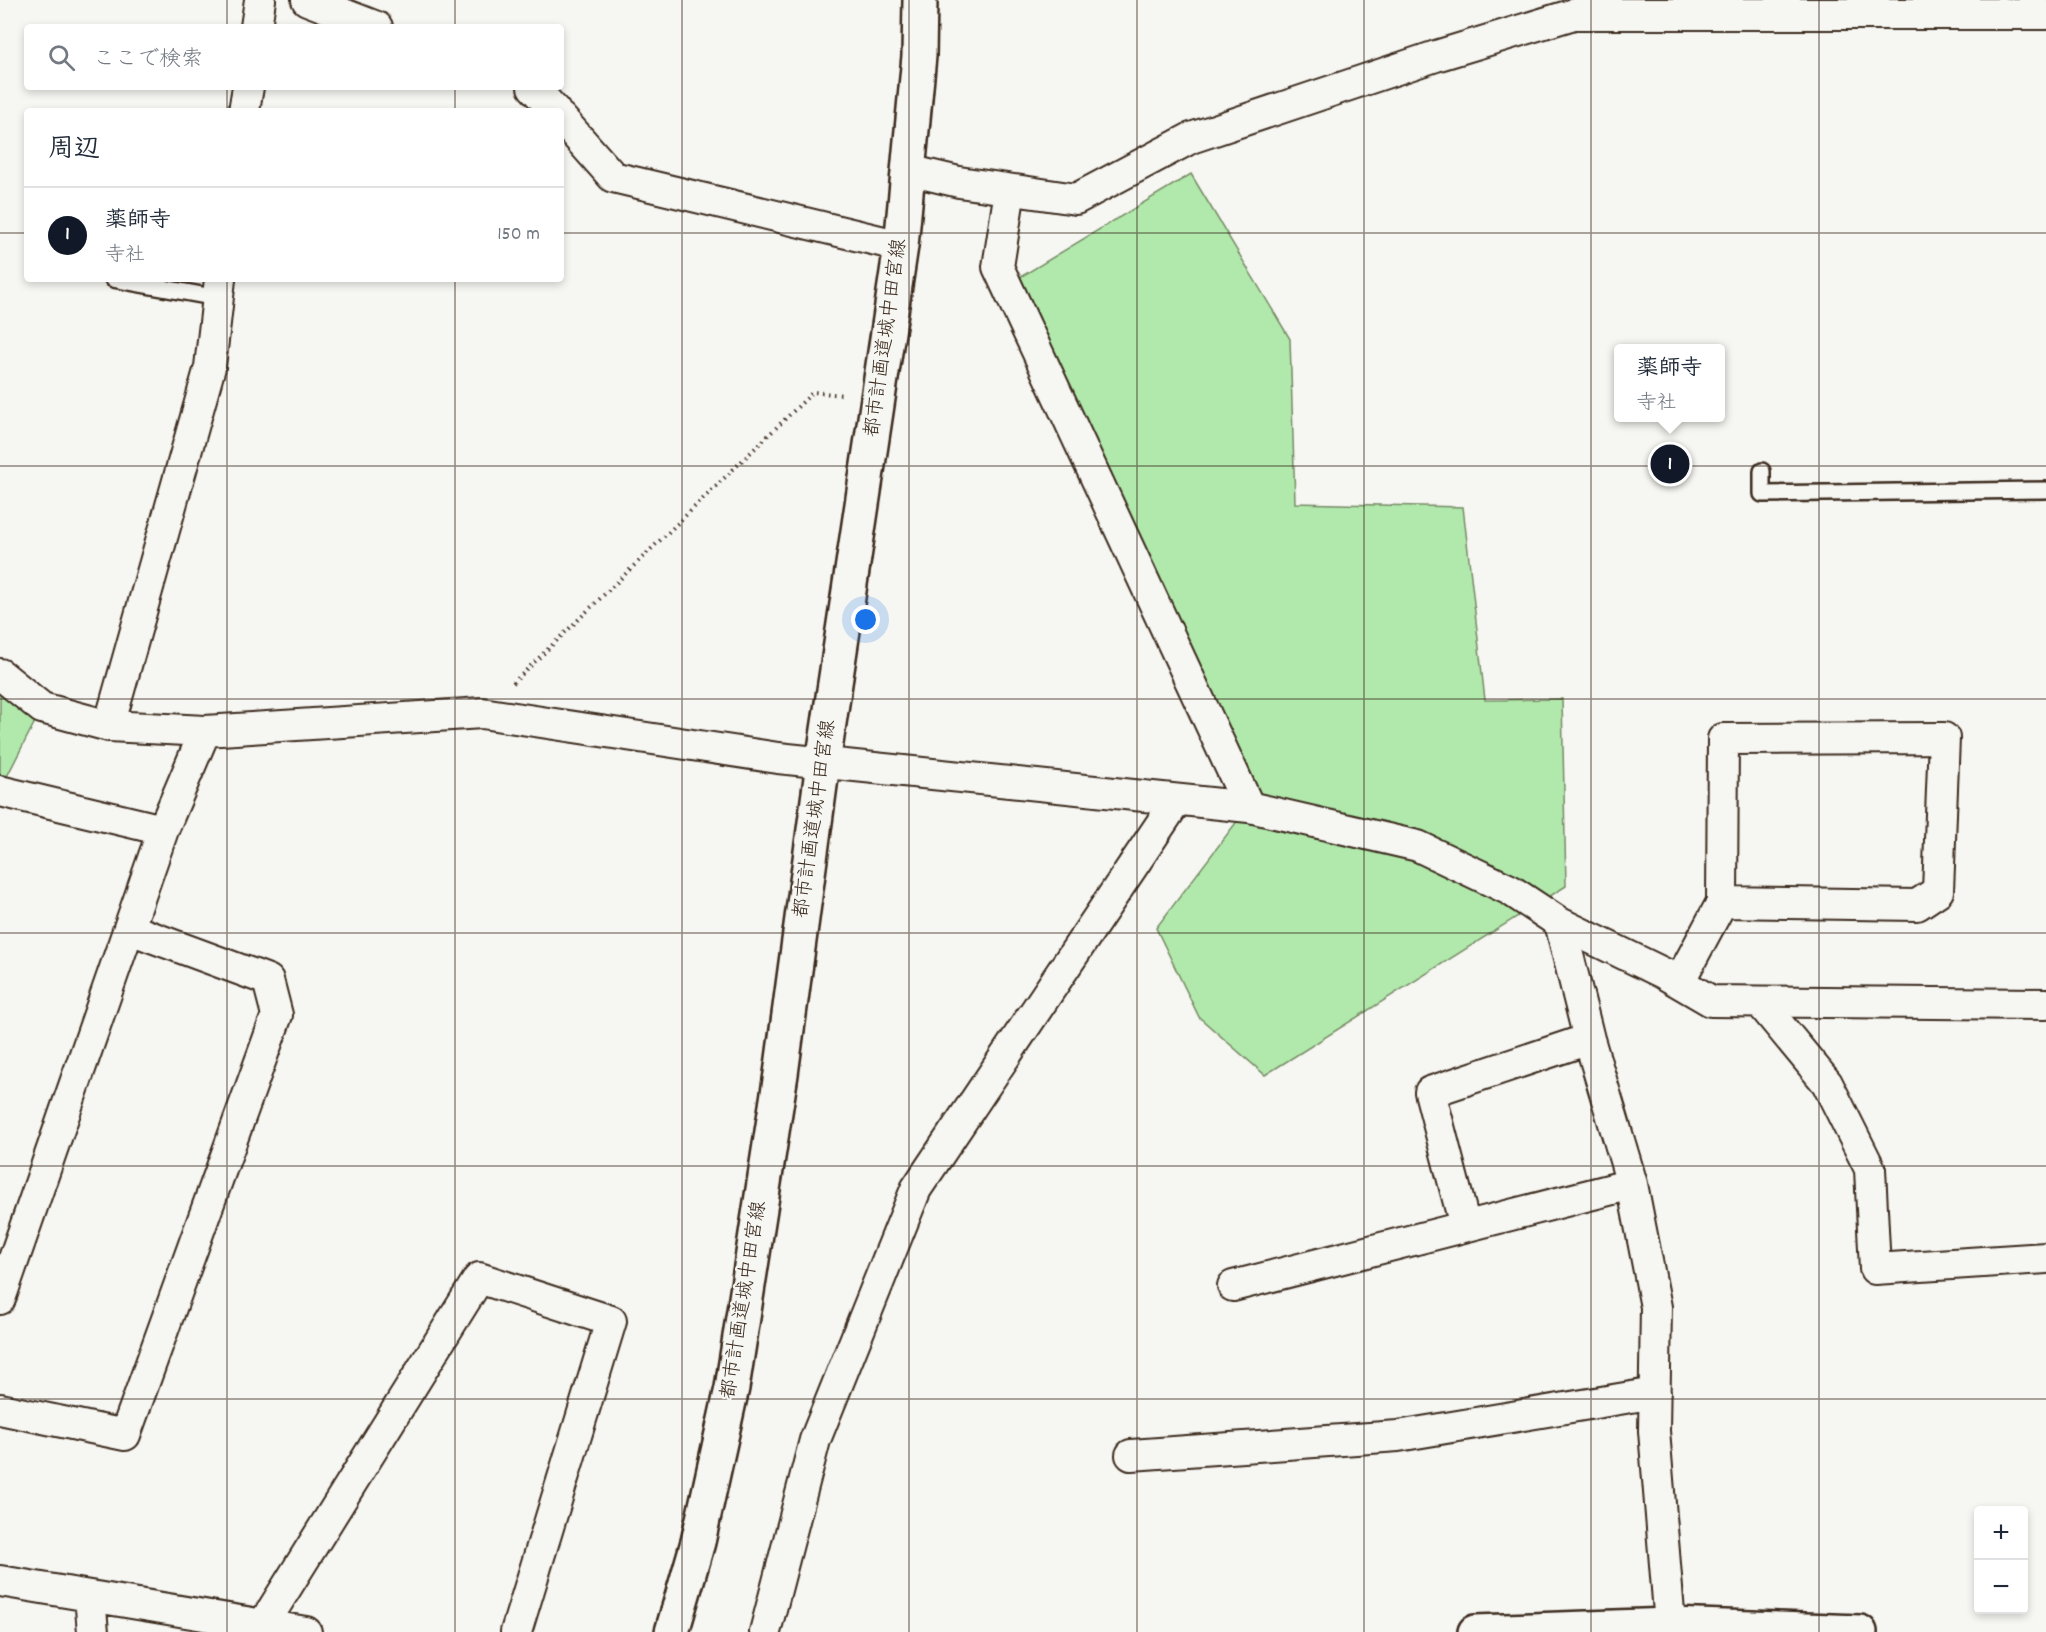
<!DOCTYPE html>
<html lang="ja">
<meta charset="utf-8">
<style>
body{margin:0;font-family:Dekko,"Klee One",sans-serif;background:#f6f6f7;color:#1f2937}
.controls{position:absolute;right:18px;bottom:18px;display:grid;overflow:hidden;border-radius:6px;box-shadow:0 3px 9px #0003}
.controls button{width:54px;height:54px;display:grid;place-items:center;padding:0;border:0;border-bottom:2px solid #e0e1e3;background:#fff;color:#1f2937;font:30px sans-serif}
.you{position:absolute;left:866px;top:620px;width:21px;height:21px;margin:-15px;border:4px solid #fff;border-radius:50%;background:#1a73e8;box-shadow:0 0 0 9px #1a73e833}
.badge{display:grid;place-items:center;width:39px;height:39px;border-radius:50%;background:#111827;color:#fff;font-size:20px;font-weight:700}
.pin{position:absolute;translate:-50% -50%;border:3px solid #fff;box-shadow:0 2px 6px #0006}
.popup{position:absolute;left:1614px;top:344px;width:111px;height:78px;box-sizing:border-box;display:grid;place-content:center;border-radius:6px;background:#fff;filter:drop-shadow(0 2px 4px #0005);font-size:20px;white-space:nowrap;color:#747a83}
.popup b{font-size:22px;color:#1f2937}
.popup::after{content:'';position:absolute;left:50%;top:100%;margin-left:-12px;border:12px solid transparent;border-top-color:#fff}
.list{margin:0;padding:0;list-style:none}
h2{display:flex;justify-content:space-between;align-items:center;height:78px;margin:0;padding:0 24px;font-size:26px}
h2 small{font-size:20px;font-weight:400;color:#747a83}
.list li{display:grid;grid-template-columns:39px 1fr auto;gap:18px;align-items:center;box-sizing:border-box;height:96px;padding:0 24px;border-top:2px solid #e0e1e3}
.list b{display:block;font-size:22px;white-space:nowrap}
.list p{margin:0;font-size:20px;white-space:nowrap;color:#747a83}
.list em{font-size:20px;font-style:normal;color:#747a83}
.icon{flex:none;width:33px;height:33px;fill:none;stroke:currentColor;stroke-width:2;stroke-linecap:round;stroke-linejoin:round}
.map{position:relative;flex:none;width:2046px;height:1632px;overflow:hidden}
.search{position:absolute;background:#fff;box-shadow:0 3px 9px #0003;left:24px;top:24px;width:540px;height:66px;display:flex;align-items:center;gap:15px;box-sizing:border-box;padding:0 21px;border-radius:6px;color:#747a83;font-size:22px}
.panel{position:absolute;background:#fff;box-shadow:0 3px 9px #0003;left:24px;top:108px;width:540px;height:174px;border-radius:6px}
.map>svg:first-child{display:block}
</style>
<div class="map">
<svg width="2046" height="1632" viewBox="0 0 2046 1632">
<rect width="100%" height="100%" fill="#f6f6f2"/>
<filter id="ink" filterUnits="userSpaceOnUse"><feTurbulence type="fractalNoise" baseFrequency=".0167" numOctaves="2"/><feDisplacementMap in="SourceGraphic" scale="12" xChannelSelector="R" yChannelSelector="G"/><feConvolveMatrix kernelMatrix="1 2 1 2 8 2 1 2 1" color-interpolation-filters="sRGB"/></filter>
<g filter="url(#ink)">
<!-- green -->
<path fill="#b1e9ac" stroke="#768a65" stroke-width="1.5" d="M1191 174 1290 339 1295 503 1463 507 1485 700 1562 699 1566 886 1265 1075 1199 1017 1156 928 1248 807 1017 279Z
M0 674 42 708 0 790Z"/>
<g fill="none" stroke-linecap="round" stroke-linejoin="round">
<defs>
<path id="service" d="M113 279 218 298
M1762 471V494L2046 490"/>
<path id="minor" d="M307 0 377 27
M256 27 260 0
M533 87 555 111
M244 111 248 87
M561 118 613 177 901 246
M908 170 959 182 1076 199 1191 138 1436 56 1574 14H2046
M1010 190 998 267 1249 807 1418 846 1510 890 1560 923 1663 973 1711 1001 2046 1004
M0 674 42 708 109 726 205 731 482 713 778 758 1249 807
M109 726 210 367 220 279
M0 791 163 830 0 1299
M163 830 205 731
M1560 923 1589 1039 1632 1184 1656 1307 1654 1431 1670 1625
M1679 982 1722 902 1723 739 1944 738 1938 891 1917 905 1722 902
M1760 1002 1827 1083 1870 1169 1875 1269 2046 1258
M1465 1226 1430 1092 1589 1039
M1233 1286 1632 1184
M0 1409 125 1435 277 1015 268 980 130 929
M1131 1455 1398 1436 1655 1393
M0 1581 306 1632
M90 1596 93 1632
M264 1632 263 1625 479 1278 611 1321 516 1632
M765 1632 815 1440 916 1189 1177 800"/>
<path id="tertiary" d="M672 1632 698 1542 732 1388 781 1074 823 763 901 246 919 56 920 0
M1475 1632 1670 1625 1860 1632"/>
</defs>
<!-- service casing -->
<use href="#service" stroke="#3b2a1e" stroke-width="20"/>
<!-- minor casing -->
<use href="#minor" stroke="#3b2a1e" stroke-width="34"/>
<!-- tertiary casing -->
<use href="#tertiary" stroke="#3b2a1e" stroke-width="38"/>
<!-- path -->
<path stroke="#3b2a1e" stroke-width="4" stroke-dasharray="1.5 4.5" stroke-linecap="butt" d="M513 683 813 392 843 395"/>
<!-- service -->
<use href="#service" stroke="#f6f6f2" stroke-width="15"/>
<!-- minor -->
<use href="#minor" stroke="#f6f6f2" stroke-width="30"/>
<!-- tertiary -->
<use href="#tertiary" stroke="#f6f6f2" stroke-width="33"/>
</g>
</g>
<!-- grid -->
<path fill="none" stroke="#3b2a1e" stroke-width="1.5" stroke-opacity="0.55" d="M227 0V27M455 0V27M682 0V1632M909 0V1632M1137 0V1632M1364 0V1632M1591 0V1632M1819 0V1632M227 87V111M455 87V111M0 233H27M561 233H2046M227 279V1632M455 279V1632M0 466H2046M0 699H2046M0 933H2046M0 1166H2046M0 1399H2046"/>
<g text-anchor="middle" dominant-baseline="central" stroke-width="4.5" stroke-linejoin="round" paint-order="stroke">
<!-- street labels -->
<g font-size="20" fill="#3b2a1e" stroke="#f6f6f2">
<text transform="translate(887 338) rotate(-82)">都市計画道城中田宮線</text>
<text transform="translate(816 819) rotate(-82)">都市計画道城中田宮線</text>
<text transform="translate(745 1300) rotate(-81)">都市計画道城中田宮線</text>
</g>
</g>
</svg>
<div class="controls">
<button>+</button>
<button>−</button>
</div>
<div class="you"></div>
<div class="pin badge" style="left:1670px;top:464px">1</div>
<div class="popup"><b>薬師寺</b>寺社</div>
<div class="search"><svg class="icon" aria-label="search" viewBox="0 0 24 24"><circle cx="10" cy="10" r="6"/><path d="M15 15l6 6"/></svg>ここで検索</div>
<section class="panel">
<h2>周辺<small></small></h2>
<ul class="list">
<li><span class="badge">1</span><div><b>薬師寺</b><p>寺社</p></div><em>150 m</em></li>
</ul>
</section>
</div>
